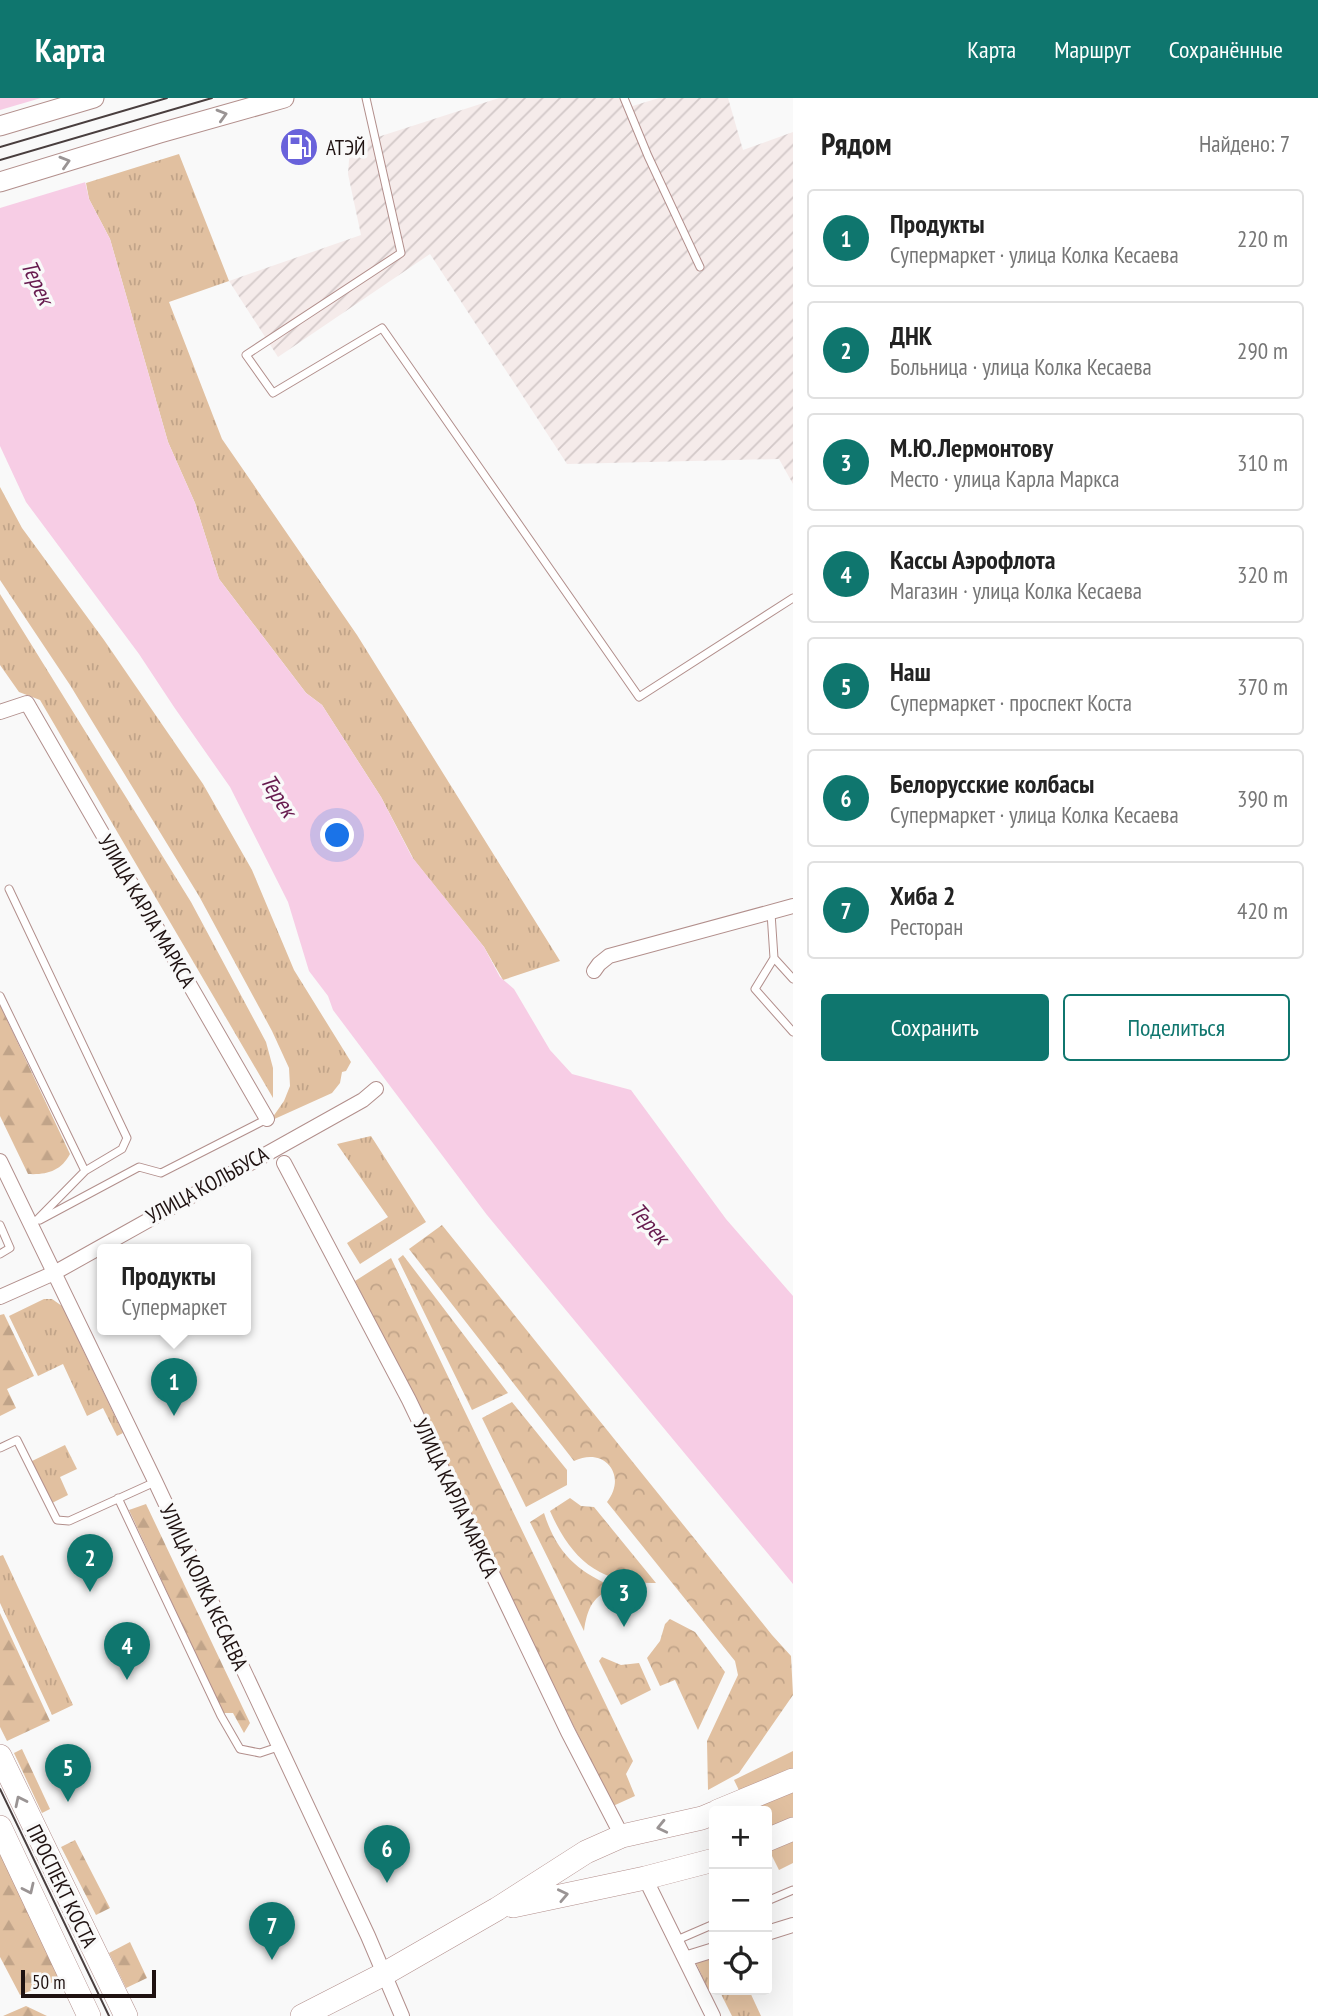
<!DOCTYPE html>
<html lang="ru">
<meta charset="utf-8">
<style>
body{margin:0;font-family:"PT Sans Narrow",sans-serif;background:#f2f2f2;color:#222}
.controls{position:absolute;right:21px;bottom:21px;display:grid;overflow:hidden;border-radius:7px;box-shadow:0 7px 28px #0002}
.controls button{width:63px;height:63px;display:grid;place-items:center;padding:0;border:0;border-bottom:2px solid #e0e0e0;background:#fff;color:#222;font:35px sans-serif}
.scale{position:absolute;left:21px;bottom:18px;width:135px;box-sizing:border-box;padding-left:7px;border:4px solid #1f1211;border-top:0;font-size:19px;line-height:24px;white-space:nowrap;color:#1f1211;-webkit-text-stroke:5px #f9f9f9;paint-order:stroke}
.you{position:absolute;left:338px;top:738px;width:24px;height:24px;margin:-18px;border:5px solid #fff;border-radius:50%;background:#1a73e8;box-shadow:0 0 0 10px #1a73e833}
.badge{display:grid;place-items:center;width:46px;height:46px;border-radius:50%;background:#0f766e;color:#fff;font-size:23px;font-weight:700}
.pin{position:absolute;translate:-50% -58px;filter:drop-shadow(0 2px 4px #0008)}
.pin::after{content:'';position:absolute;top:37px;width:24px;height:21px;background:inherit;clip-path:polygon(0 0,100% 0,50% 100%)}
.popup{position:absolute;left:97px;top:1146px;width:154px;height:91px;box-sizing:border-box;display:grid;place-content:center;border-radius:7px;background:#fff;filter:drop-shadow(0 2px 5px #0005);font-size:23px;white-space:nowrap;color:#767676}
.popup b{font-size:26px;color:#222}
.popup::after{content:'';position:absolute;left:50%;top:100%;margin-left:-14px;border:14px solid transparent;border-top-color:#fff}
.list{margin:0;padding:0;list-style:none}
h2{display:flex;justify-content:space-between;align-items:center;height:91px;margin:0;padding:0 28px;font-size:30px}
h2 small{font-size:23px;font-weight:400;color:#767676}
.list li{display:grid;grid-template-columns:46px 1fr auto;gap:21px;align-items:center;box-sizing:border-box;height:98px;margin:0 14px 14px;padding:0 14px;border:2px solid #e0e0e0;border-radius:7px}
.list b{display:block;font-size:26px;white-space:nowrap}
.list p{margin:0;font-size:23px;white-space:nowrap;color:#767676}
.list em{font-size:23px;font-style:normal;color:#767676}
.actions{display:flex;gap:14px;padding:21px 28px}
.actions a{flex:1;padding:16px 0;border:2px solid #0f766e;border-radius:7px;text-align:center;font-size:24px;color:#0f766e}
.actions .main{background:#0f766e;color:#fff}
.icon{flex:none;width:38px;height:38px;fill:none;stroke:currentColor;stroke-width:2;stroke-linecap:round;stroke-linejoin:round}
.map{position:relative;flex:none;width:793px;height:1918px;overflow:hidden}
header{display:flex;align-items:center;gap:42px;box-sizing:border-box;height:98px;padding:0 35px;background:#0f766e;color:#fff}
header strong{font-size:33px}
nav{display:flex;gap:38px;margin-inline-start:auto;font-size:24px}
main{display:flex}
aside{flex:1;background:#fff}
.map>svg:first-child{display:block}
</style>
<header>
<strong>Карта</strong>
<nav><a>Карта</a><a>Маршрут</a><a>Сохранённые</a></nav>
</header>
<main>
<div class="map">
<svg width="793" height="1918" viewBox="0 0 793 1918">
<defs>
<pattern id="industrial-furrows" width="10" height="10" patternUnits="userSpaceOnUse" patternTransform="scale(1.75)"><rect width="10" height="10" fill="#f5ebea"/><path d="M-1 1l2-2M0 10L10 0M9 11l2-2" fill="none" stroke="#d2c8c8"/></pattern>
<pattern id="grass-tufts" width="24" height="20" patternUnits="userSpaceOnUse" patternTransform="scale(1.75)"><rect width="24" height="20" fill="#e1c0a0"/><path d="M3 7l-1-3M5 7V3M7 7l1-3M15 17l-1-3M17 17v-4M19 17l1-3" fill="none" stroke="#c1a489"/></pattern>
<pattern id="forest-firs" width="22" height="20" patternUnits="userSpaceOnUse" patternTransform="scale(1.75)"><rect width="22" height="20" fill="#e1c0a0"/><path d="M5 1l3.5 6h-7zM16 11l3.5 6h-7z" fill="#c1a489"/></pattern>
<pattern id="park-crowns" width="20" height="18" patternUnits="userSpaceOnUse" patternTransform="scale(1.75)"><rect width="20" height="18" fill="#e1c0a0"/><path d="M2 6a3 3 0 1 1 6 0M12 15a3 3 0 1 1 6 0" fill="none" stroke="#c1a489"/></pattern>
</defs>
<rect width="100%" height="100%" fill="#f9f9f9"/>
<!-- industrial -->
<path fill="url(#industrial-furrows)" d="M499 0H623L626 10 659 0H728L743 52 793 34V386L779 361 567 366 430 156 278 259 229 183 361 137 348 76 350 48Z"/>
<!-- grass -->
<path fill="url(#grass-tufts)" d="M179 56 229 183 169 204 222 341 357 537 560 863 503 882 484 849 414 762 381 699 322 607 306 595 219 481 195 405 168 344 110 141 89 101 86 85Z
M0 389 22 430 104 542 203 686 252 772 294 872 351 964 346 973 342 974 340 985 332 995 270 1023 284 1003 290 988 289 970 272 933 199 798 70 587 0 482Z
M0 496 191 804 266 944 273 970V1000L40 602 19 594 0 567Z
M371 1038 426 1124 360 1166 347 1145 388 1119 337 1046Z
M44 1201H52L62 1208 123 1335 117 1338 103 1310 87 1318 63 1266 38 1278 9 1218Z
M65 1347 77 1371 60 1379 68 1397 50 1406 30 1364Z
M3 1457 73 1607 52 1617 0 1505V1458Z
M714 1857V1889L708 1891 696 1865Z
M719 1892H749L761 1918H732Z"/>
<!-- forest -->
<path fill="url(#forest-firs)" d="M0 907 70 1056C61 1073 47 1077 28 1076L0 1018Z
M4 1216 34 1278 7 1291 16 1310 0 1318V1217Z
M146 1406 250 1625 244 1635 233 1615H223L129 1412Z
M0 1515 50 1623 7 1643 0 1629Z
M22 1651 50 1711 42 1715 14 1655Z
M75 1742 110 1810 96 1817 61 1749Z
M0 1746 61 1881 20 1897 0 1859Z
M130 1844 147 1880 126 1890 109 1855Z
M26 1908 47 1918H3Z"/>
<!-- park -->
<path fill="url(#park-crowns)" d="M442 1127 772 1537 791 1558 793 1597 739 1675 708 1692 707 1643 738 1577 735 1563 607 1404C628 1377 604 1348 574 1363L409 1151Z
M403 1157 508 1295 472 1312 398 1161Z
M391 1160 633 1663 626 1676 635 1698 613 1708 355 1183Z
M512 1304 567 1372V1387L526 1409 482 1320Z
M570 1400 581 1408 594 1409 656 1485C600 1486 572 1463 550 1413Z
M544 1415C557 1456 578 1474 616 1490 593 1496 587 1511 584 1533L530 1424Z
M670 1521 695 1534 725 1574 698 1632 675 1582 660 1588 647 1560 660 1543 665 1526Z
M602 1559 621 1567 639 1565 651 1592 621 1607 599 1563Z"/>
<!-- pitch -->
<path fill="#e1c0a0" d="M793 1653V1765L779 1772 767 1748V1713H749L734 1682Z"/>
<!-- water -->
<path fill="#f7cde5" d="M0 0H66L89 101 110 141 168 344 195 405 219 481 306 595 322 607 381 699 412 759 484 849 500 879 514 891 550 952 572 976 631 992 726 1121 793 1198V1486L487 1117 333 912 328 898 309 873 288 804 230 689 174 609 139 556 26 404 0 348Z"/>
<!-- pier -->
<path fill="#f9f9f9" d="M41 0H70L89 83 0 110V12Z"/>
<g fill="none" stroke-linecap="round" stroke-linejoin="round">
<defs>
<path id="lane" d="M366 0 401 155 246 257 273 295 382 230 639 599 793 500
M624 0 648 58 700 169
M9 791 127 1040 122 1051 85 1073
M771 815 774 860 793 881
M774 860 755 891 793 934
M0 898 85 1073 32 1127
M40 1122 139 1069 161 1075 267 1021
M0 1127 10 1150 0 1156
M0 1350 17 1342 57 1422 69 1423 155 1384
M118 1400 221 1618 240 1651 260 1655 278 1649
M767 1803 793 1792
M677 1842 714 1826"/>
<path id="street" d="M0 614 27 605 267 1021
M594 873 599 866 609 858 793 808
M0 1063 155 1383 368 1838 402 1918
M284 1065 409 1302 568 1634 622 1738
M0 1199 54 1175 363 1002 376 991
M645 1780 713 1918
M767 1835 793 1827
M685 1861 714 1852"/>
<path id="secondary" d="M0 28 94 0
M0 84 160 35 284 0"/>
<path id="primary" d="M0 1658 126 1918
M718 1713 793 1682
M0 1729 89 1918
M767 1742 793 1731
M513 1808 645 1780 714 1762
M302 1918 384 1876 497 1811 586 1754 622 1738 702 1720 714 1715"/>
</defs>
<!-- lane casing -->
<use href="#lane" stroke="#b28f8c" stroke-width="9"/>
<!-- street casing -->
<use href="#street" stroke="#b28f8c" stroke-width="16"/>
<!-- secondary casing -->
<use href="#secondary" stroke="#b28f8c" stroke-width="21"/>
<!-- primary casing -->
<use href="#primary" stroke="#b28f8c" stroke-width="24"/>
<!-- lane -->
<use href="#lane" stroke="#fff" stroke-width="7"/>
<!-- street -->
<use href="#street" stroke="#fff" stroke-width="14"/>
<!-- secondary -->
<use href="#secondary" stroke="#fff" stroke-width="19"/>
<!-- primary -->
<use href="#primary" stroke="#fff" stroke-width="23"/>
<!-- tram -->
<path stroke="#493e3e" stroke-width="2" d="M0 49 167 0
M0 62 212 0
M0 1691 109 1918"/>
</g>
<!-- one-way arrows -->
<defs><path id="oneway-chevron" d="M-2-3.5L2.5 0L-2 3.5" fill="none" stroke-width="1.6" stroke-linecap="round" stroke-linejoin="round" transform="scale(1.75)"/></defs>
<g stroke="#9a9494">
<use href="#oneway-chevron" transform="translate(222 17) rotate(-16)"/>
<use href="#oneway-chevron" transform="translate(65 64) rotate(-17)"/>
<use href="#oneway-chevron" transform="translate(20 1703) rotate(-116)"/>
<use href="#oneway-chevron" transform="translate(662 1729) rotate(167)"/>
<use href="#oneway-chevron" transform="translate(29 1791) rotate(65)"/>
<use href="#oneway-chevron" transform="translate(563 1797) rotate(-12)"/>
</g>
<!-- icons -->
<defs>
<symbol id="fuel-disc" viewBox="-11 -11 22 22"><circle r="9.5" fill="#6962db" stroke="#f9f9f9"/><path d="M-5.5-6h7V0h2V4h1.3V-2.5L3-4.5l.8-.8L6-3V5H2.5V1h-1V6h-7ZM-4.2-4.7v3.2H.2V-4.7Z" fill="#fff"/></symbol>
</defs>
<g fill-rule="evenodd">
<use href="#fuel-disc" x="277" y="27" width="44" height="44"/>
</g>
<g text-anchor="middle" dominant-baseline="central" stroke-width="7" stroke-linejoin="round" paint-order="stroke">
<!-- poi labels -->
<g font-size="21" fill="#1f1211" stroke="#f9f9f9" text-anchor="start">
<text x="326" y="49">АТЭЙ</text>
</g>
<!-- street labels -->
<g font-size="21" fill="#1f1211" stroke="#f9f9f9">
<text transform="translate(147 813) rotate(60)">УЛИЦА КАРЛА МАРКСА</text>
<text transform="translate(207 1087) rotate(-29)">УЛИЦА КОЛЬБУСА</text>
<text transform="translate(456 1400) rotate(65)">УЛИЦА КАРЛА МАРКСА</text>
<text transform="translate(204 1489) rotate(65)">УЛИЦА КОЛКА КЕСАЕВА</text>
<text transform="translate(62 1788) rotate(64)">ПРОСПЕКТ КОСТА</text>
</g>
<!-- water labels -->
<g font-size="23" font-style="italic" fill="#661a4e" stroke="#f9f9f9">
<text transform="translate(38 184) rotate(65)">Терек</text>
<text transform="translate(279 697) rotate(57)">Терек</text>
<text transform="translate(650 1125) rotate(49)">Терек</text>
</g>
</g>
</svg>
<div class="controls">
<button>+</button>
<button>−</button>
<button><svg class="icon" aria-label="locate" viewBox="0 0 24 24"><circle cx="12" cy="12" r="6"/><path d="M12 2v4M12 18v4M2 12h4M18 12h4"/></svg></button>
</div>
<div class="scale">50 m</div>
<div class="you"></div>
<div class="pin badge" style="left:174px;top:1318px">1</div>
<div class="popup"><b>Продукты</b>Супермаркет</div>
<div class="pin badge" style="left:90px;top:1494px">2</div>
<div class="pin badge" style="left:624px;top:1529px">3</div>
<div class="pin badge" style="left:127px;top:1582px">4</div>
<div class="pin badge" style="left:68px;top:1704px">5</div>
<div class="pin badge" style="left:387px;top:1785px">6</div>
<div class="pin badge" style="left:272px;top:1862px">7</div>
</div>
<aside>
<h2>Рядом<small>Найдено: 7</small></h2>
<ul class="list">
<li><span class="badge">1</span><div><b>Продукты</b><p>Супермаркет · улица Колка Кесаева</p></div><em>220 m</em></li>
<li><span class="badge">2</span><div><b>ДНК</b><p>Больница · улица Колка Кесаева</p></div><em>290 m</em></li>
<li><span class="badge">3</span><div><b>М.Ю.Лермонтову</b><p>Место · улица Карла Маркса</p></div><em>310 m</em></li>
<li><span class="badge">4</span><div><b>Кассы Аэрофлота</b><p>Магазин · улица Колка Кесаева</p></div><em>320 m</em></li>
<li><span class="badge">5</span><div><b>Наш</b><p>Супермаркет · проспект Коста</p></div><em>370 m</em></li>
<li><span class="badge">6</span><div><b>Белорусские колбасы</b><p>Супермаркет · улица Колка Кесаева</p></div><em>390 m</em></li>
<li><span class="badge">7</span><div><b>Хиба 2</b><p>Ресторан</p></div><em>420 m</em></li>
</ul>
<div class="actions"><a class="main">Сохранить</a><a>Поделиться</a></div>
</aside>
</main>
